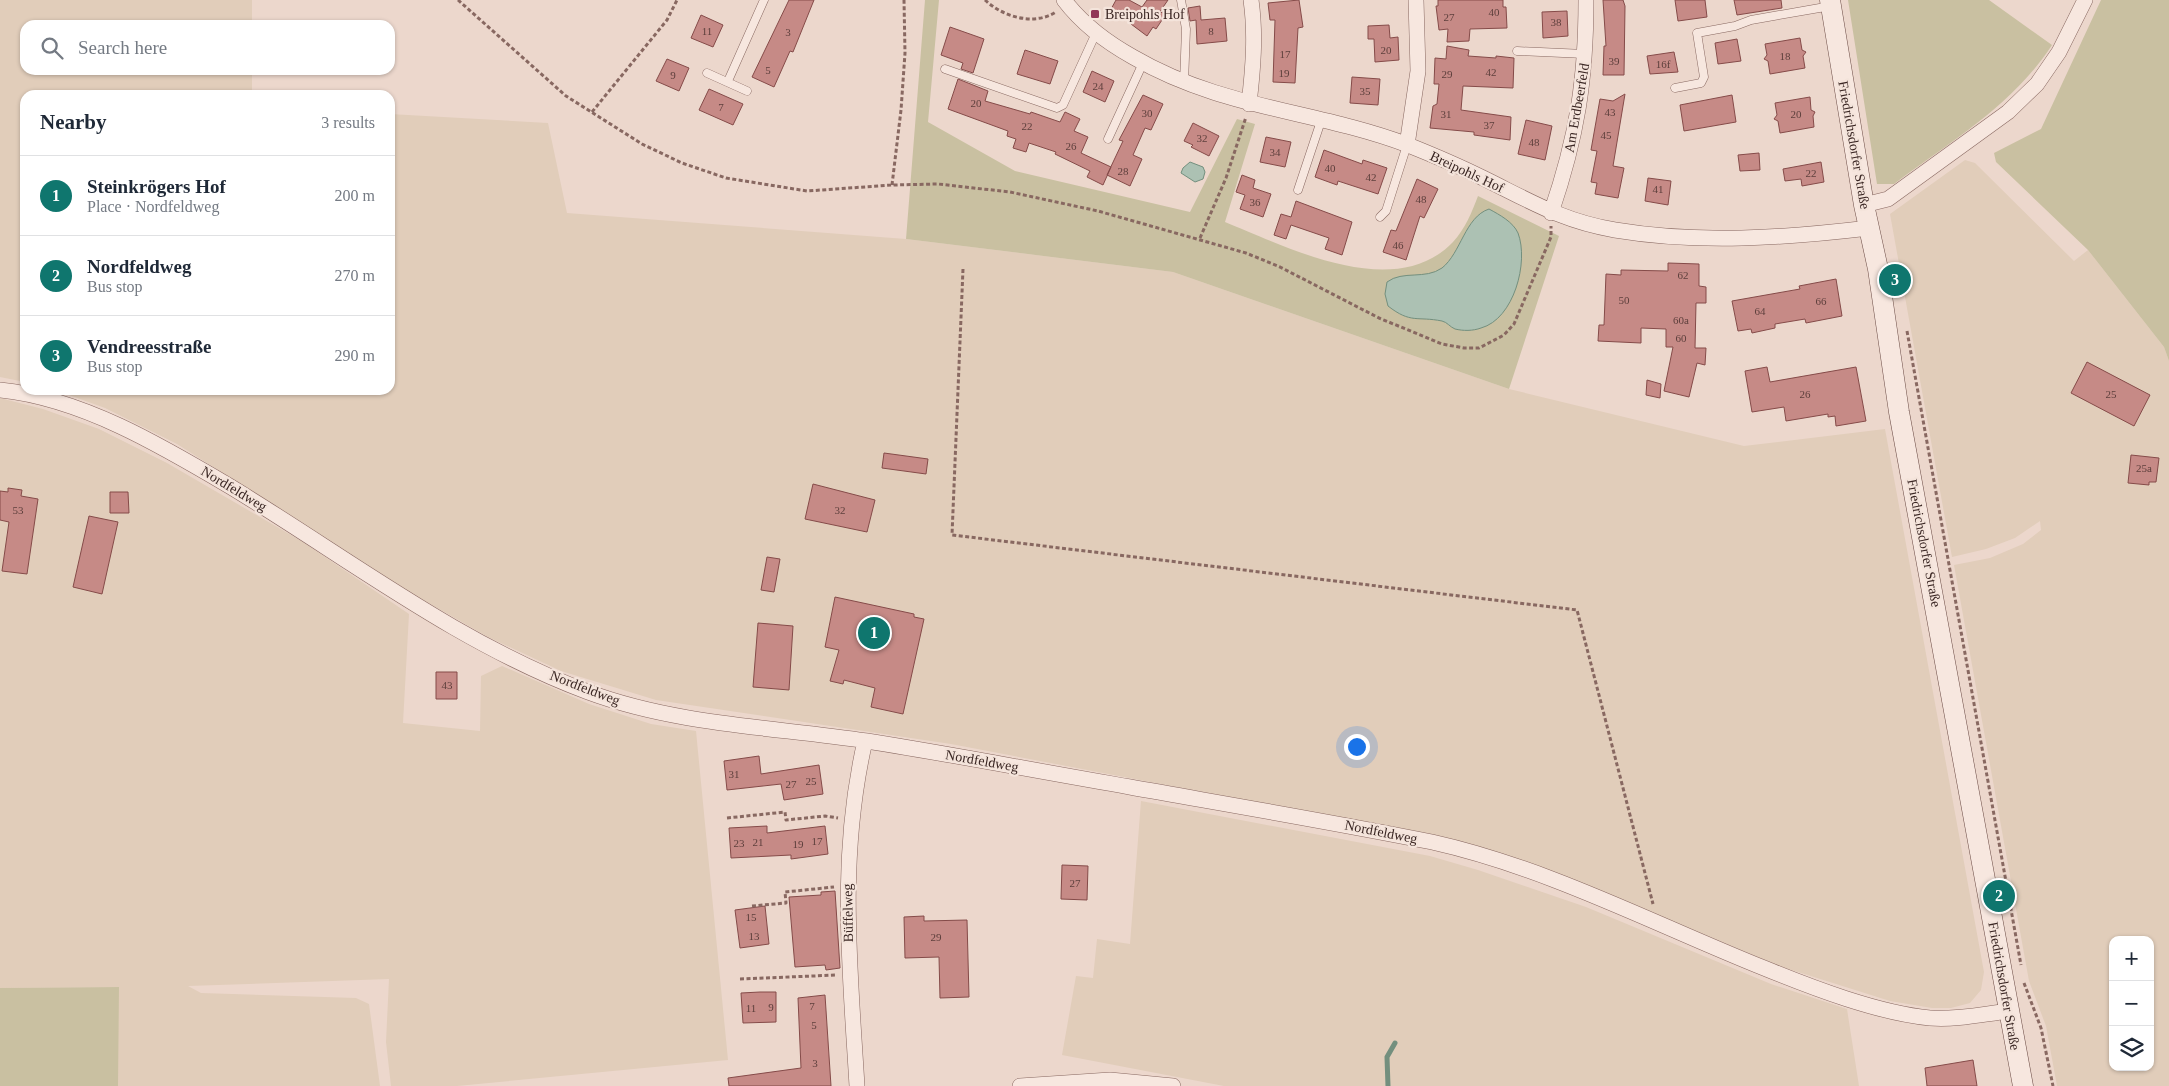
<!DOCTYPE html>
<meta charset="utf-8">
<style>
body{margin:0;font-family:Georgia,serif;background:#f2f2f3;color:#1f2937}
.controls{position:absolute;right:15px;bottom:15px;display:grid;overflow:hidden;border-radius:10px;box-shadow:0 1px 4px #0004}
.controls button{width:45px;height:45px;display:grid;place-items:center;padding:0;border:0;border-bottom:1px solid #e0e1e3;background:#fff;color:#1f2937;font:25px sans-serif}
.you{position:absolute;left:1356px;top:746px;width:18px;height:18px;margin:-12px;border:4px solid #fff;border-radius:50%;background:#1a73e8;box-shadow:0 0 0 8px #1a73e833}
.badge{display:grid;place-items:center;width:32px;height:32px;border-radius:50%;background:#0f766e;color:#fff;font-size:16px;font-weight:700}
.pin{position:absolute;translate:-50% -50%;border:2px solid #fff;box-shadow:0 1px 5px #0006}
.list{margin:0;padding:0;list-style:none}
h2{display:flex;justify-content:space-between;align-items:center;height:65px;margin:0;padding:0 20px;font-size:21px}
h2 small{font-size:16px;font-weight:400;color:#747a83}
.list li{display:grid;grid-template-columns:32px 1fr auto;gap:15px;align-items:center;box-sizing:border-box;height:80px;padding:0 20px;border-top:1px solid #e0e1e3}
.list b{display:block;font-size:19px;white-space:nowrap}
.list p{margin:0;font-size:16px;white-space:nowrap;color:#747a83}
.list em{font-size:16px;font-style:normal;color:#747a83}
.icon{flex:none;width:28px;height:28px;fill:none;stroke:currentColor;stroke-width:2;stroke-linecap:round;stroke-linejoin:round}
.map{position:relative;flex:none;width:2169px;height:1086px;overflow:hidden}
.search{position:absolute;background:#fff;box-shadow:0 1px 4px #0004;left:20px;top:20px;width:375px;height:55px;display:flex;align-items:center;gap:12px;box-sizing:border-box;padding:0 18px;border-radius:15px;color:#747a83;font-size:19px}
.panel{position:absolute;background:#fff;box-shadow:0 1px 4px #0004;left:20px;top:90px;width:375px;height:305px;border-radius:15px}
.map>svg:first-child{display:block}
</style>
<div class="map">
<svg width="2169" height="1086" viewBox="0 0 2169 1086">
<rect width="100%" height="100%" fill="#ecd7cc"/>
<!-- farmland -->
<path fill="#e1cdba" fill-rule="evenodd" d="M0 0H252V25H25V70H252V95H25V382L0 377Z
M390 114 548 123 567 213 906 239 1173 272 1509 389 1744 446 1885 429 1984 972 1981 990 1970 1003 1951 1008H1932L1890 1001 1779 966 1617 898 1428 835 951 744 656 700 561 671 488 637 411 593 177 444 105 408 55 390H390Z
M1965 160 1975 163 2074 261 2088 250 2164 347 2169 361V1086H2057L2046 1026 2029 981 1954 565 1990 558 2023 544 2041 530 2040 521 2015 538 1986 549 1952 557 1890 214ZM2113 940H2150V1067H2113Z
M0 398 43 409 99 429 167 463 303 542 409 614 403 723 480 731 481 676 502 666 589 704 651 724 696 731 728 1060 457 1086H391L386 1042 389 979 188 986 201 993 356 998 369 1004 380 1086H118V987L0 988Z
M1141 801 1430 856 1478 870 1586 907 1771 984 1847 1009 1859 1086H1224L1062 1055 1076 976 1093 978 1097 939 1130 944Z"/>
<!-- green -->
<path fill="#c9c0a1" d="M925 0H939L928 122 1015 171 1190 212 1237 119 1255 124 1225 222C1287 247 1395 303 1453 242 1465 229 1472 212 1478 196L1559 236 1509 389 1173 272 906 239Z
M1848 0H1989L2052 45C2013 105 1950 142 1894 184H1877Z
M2101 0H2169V361L2164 347 2088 250 1996 162 1994 153 2041 129Z
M119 987 118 1086H0V988Z"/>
<!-- water -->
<path fill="#acc1b3" stroke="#738f7e" d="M1190 162 1203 167 1205 172 1203 179 1195 182 1181 173 1183 168Z
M1489 209C1500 215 1513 222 1518 233 1529 262 1514 319 1481 328 1473 331 1463 331 1455 329 1450 327 1447 322 1442 321 1417 316 1411 324 1388 306L1385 294 1387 282C1403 270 1425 280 1442 268 1461 253 1465 217 1489 209Z"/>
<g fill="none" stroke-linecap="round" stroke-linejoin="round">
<!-- stream -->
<path stroke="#738f7e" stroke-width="5" d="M1388 1086 1387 1057 1395 1043"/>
</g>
<!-- building -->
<path fill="#c68a86" stroke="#854b49" d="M789 0H814L793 52 790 51 774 87 752 77Z
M1116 0H1129L1142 7 1147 0H1168L1159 13 1168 11 1156 29 1153 27 1147 36 1131 24 1132 23 1110 11Z
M1299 0 1303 27 1298 28 1295 83 1273 82 1275 20H1270L1268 3Z
M1438 0H1503V7H1506L1507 28 1470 29 1469 41 1447 42 1448 29 1439 30 1436 6H1438Z
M1603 0H1623L1625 6 1624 75H1603L1604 46H1606Z
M1675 0H1705L1707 17 1678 21Z
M1734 0H1781L1782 8 1737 15Z
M1200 6 1201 20 1225 18 1227 41 1197 44 1196 20 1190 21 1188 8Z
M1567 11 1568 36 1543 38 1542 12Z
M701 15 723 25 713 47 691 38Z
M1389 25 1390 38 1398 37 1399 60 1375 62 1374 39H1368V26Z
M950 27 984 39 973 73 961 69 963 63 941 55Z
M1800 38 1802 50 1806 52 1803 56 1805 68 1770 74 1768 61 1764 59 1767 55 1765 44Z
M1737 39 1741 61 1718 64 1715 43Z
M1447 46 1469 50 1468 56 1496 58V56L1514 58 1513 88 1463 86 1461 110 1511 117 1510 140 1474 135V132L1430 128 1433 106 1437 104 1439 84H1434L1435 58 1446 59Z
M1025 50 1058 61 1050 84 1017 74Z
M1674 52 1678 72 1650 74 1647 56Z
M667 59 689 68 679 91 656 81Z
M1092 71 1114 81 1105 102 1083 92Z
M1352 77 1380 79 1378 105 1350 103Z
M958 79 988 91 985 101 1030 114 1031 112 1060 122 1065 112 1080 119 1074 131 1088 137 1081 153 1111 167 1103 185 1087 177 1090 171 1055 154 1056 152 1029 143 1026 152 1013 148 1016 139 1007 136 1008 131 948 109Z
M709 89 743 104 733 125 699 110Z
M1625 94 1613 166 1624 168 1618 198 1595 194 1597 183 1591 182 1597 151 1591 150 1600 99 1613 101Z
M1143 95 1163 104 1151 130 1145 128 1133 155 1142 159 1130 186 1107 175 1123 141 1119 140Z
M1732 95 1736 122 1684 131 1680 105Z
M1810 97 1811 110 1815 112 1813 116 1814 127 1780 133 1778 121 1774 119 1777 115 1775 103Z
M1526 120 1552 126 1545 160 1518 154Z
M1193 123 1219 136 1209 156 1191 147 1193 145 1184 141Z
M1266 137 1291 142 1285 167 1260 162Z
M1324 150 1362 164 1363 160 1387 168 1378 194 1338 181 1337 185 1315 177Z
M1759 153 1760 170 1740 171 1738 155Z
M1821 162 1824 182 1802 186 1801 179 1785 181 1783 169Z
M1242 175 1255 180 1253 188 1271 194 1263 217 1240 209 1245 195 1236 192Z
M1648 178 1671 181 1668 205 1645 201Z
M1417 179 1438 189 1424 218 1420 216 1406 260 1383 252 1391 230 1396 231Z
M1296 201 1352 222 1342 255 1325 249 1329 238 1291 225 1286 239 1274 235 1281 214 1291 217Z
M1668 263 1699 264V286L1706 287V303H1696L1695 348H1706L1705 365 1697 363 1689 397 1664 391 1673 347H1666V329L1641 328V343L1598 341 1599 325H1604L1606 274 1621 275V270L1668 271Z
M1836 279 1842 316 1806 323 1805 319 1775 324V328L1752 333 1751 329 1738 331 1732 301 1800 289 1799 286Z
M2087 362 2150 395 2134 426 2071 393Z
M1767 367 1770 382 1856 367 1866 421 1836 426 1835 416 1828 417V414L1786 421 1784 407 1752 412 1745 371Z
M1647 380 1661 384 1660 398 1646 395Z
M884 453 928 459 926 474 882 468Z
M2131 455 2159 458 2156 482H2149V485L2128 483Z
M813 484 875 500 867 532 805 519Z
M8 488 22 490 21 496 38 499 27 574 2 571 9 522 0 520V491L8 492Z
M110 492H128L129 513H110Z
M89 516 118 522 102 594 73 587Z
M767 557 780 559 774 592 761 590Z
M835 597 914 614V617L924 619 903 714 871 707 875 688 844 680 843 684 830 681 839 650 825 647Z
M758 623 793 626 789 690 753 687Z
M436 672H457V699H436Z
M759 756 761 774 819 765 823 794 784 800 781 784 727 790 724 761Z
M767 826V833L825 826 828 854 791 859V855L731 858 729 828Z
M1062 865 1088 866 1087 900 1061 899Z
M835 891 840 968 826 970 825 965 795 967 789 897 821 895V892Z
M765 906 769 944 740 948 735 910Z
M924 916V921L967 920 969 997 940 998 939 957 905 958 904 917Z
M760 992H776V1022L743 1023 741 993Z
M825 995 831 1086H729L728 1078 801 1068 798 998Z
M1973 1060 1977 1086H1927L1925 1068Z"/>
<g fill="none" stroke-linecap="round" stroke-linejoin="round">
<defs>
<path id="service" d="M1181 0 1186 29 1184 83
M1517 51 1585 54
M945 69 1057 108 1063 105 1096 33
M707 73 747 91
M728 81 764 0
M1675 88 1701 83 1704 77 1697 33 1735 26 1751 20 1831 6
M1108 139 1143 63
M1298 190 1321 121
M1380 217 1386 211 1407 145"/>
<path id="minor" d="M1064 0C1083 25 1106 42 1133 57 1222 109 1315 110 1408 145 1433 155 1459 166 1483 178 1530 201 1562 221 1615 230 1699 244 1785 238 1869 228
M1249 104C1253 69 1256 35 1251 0
M1407 145 1418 71 1416 0
M1864 205 1888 199 2008 112 2037 84 2059 52 2085 0
M1551 213C1577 137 1586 80 1586 0
M0 390C81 398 162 446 231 487 348 558 459 644 588 692 677 725 774 727 867 741 955 755 1043 772 1130 787 1231 805 1332 822 1432 842 1548 868 1654 924 1764 968 1813 988 1878 1013 1930 1018 1957 1020 1983 1014 2009 1011
M857 1086C850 968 838 858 865 741
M1020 1086 1110 1080 1173 1086"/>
<path id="secondary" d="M1830 0 1864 205 1878 269 1899 412 2023 1086"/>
</defs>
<!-- service casing -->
<use href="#service" stroke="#886861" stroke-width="9"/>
<!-- minor casing -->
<use href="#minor" stroke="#886861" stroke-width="16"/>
<!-- secondary casing -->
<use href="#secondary" stroke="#6a4a44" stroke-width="21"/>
<!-- path -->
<path stroke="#886861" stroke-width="3" stroke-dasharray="4 2.5" stroke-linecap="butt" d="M458 0 566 96 642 144 682 163 726 178 807 191 892 185 938 184 1010 192 1098 211 1246 253 1280 267 1379 318 1442 344 1464 348H1479L1504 335 1514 324 1551 237V226
M985 0C1003 17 1034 26 1056 12
M592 112 667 20 677 0
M892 185 901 110 905 53 904 0
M1200 238 1226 178 1246 117
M963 269 952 535 1577 610 1653 904
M1907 331 2021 965
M727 818 785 812 786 820 825 816 838 818
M752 906 786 903 785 892 834 887
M740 979 837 975
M2024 983 2041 1028 2053 1086"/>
<!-- service -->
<use href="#service" stroke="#f7e7df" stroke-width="8"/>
<!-- minor -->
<use href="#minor" stroke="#f7e7df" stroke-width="15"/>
<!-- secondary -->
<use href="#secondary" stroke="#f7e7df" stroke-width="20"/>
</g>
<!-- markers -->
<rect fill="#913658" stroke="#f4e4db" stroke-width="2" x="1090" y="9" width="10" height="10" rx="2.5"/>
<g text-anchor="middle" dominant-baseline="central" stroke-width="4.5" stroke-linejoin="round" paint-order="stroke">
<!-- number labels -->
<g font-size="11" fill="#5d3f3c">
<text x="1494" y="12">40</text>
<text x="1449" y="17">27</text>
<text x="1556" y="22">38</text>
<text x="707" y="31">11</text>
<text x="1211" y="31">8</text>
<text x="788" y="32">3</text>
<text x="1386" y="50">20</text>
<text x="1285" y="54">17</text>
<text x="1785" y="56">18</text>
<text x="1614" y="61">39</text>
<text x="1663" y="64">16f</text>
<text x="768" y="70">5</text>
<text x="1491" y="72">42</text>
<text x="1284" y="73">19</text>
<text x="1447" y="74">29</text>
<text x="673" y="75">9</text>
<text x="1098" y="86">24</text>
<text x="1365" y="91">35</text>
<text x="976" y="103">20</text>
<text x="721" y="107">7</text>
<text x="1610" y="112">43</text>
<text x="1147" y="113">30</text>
<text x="1446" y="114">31</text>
<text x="1796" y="114">20</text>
<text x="1489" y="125">37</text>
<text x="1027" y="126">22</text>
<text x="1606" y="135">45</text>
<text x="1202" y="138">32</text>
<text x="1534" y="142">48</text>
<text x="1071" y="146">26</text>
<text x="1275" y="152">34</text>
<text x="1330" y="168">40</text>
<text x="1123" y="171">28</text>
<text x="1811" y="173">22</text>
<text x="1371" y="177">42</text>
<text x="1658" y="189">41</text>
<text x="1421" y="199">48</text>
<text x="1255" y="202">36</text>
<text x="1398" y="245">46</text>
<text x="1683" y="275">62</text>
<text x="1624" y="300">50</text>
<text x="1821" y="301">66</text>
<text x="1760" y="311">64</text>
<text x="1681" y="320">60a</text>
<text x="1681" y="338">60</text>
<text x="1805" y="394">26</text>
<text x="2111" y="394">25</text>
<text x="2144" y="468">25a</text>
<text x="18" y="510">53</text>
<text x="840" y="510">32</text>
<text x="447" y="685">43</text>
<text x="734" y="774">31</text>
<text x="811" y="781">25</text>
<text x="791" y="784">27</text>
<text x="817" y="841">17</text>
<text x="758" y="842">21</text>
<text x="739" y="843">23</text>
<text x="798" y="844">19</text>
<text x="1075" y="883">27</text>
<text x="751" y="917">15</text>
<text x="754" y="936">13</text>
<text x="936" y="937">29</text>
<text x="812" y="1006">7</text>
<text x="771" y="1007">9</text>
<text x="751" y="1008">11</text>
<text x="814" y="1025">5</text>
<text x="815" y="1063">3</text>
</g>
<!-- poi labels -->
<g font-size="14" fill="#3a2623" stroke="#f4e4db" text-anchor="start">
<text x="1105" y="14">Breipohls Hof</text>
</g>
<!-- street labels -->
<g font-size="14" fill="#3a2623" stroke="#f4e4db">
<text transform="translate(1577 108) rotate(-80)">Am Erdbeerfeld</text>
<text transform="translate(1854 145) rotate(80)">Friedrichsdorfer Straße</text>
<text transform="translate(1467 172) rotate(25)">Breipohls Hof</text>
<text transform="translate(234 489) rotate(31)">Nordfeldweg</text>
<text transform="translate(1924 543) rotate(79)">Friedrichsdorfer Straße</text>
<text transform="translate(585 688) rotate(21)">Nordfeldweg</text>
<text transform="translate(982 761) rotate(10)">Nordfeldweg</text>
<text transform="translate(1381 832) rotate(11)">Nordfeldweg</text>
<text transform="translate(848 913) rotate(-91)">Büffelweg</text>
<text transform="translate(2004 986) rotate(80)">Friedrichsdorfer Straße</text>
</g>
</g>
</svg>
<div class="controls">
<button>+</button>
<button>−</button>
<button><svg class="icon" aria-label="layers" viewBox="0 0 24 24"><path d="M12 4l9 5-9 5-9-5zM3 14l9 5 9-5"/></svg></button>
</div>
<div class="you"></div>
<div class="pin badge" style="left:874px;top:633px">1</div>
<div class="pin badge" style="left:1999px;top:896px">2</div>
<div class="pin badge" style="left:1895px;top:280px">3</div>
<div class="search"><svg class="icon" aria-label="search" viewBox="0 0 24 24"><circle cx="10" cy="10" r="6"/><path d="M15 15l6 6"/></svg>Search here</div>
<section class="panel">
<h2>Nearby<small>3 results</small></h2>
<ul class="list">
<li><span class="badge">1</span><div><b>Steinkrögers Hof</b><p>Place · Nordfeldweg</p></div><em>200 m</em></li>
<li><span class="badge">2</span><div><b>Nordfeldweg</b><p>Bus stop</p></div><em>270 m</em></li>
<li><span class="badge">3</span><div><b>Vendreesstraße</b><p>Bus stop</p></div><em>290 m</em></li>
</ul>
</section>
</div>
